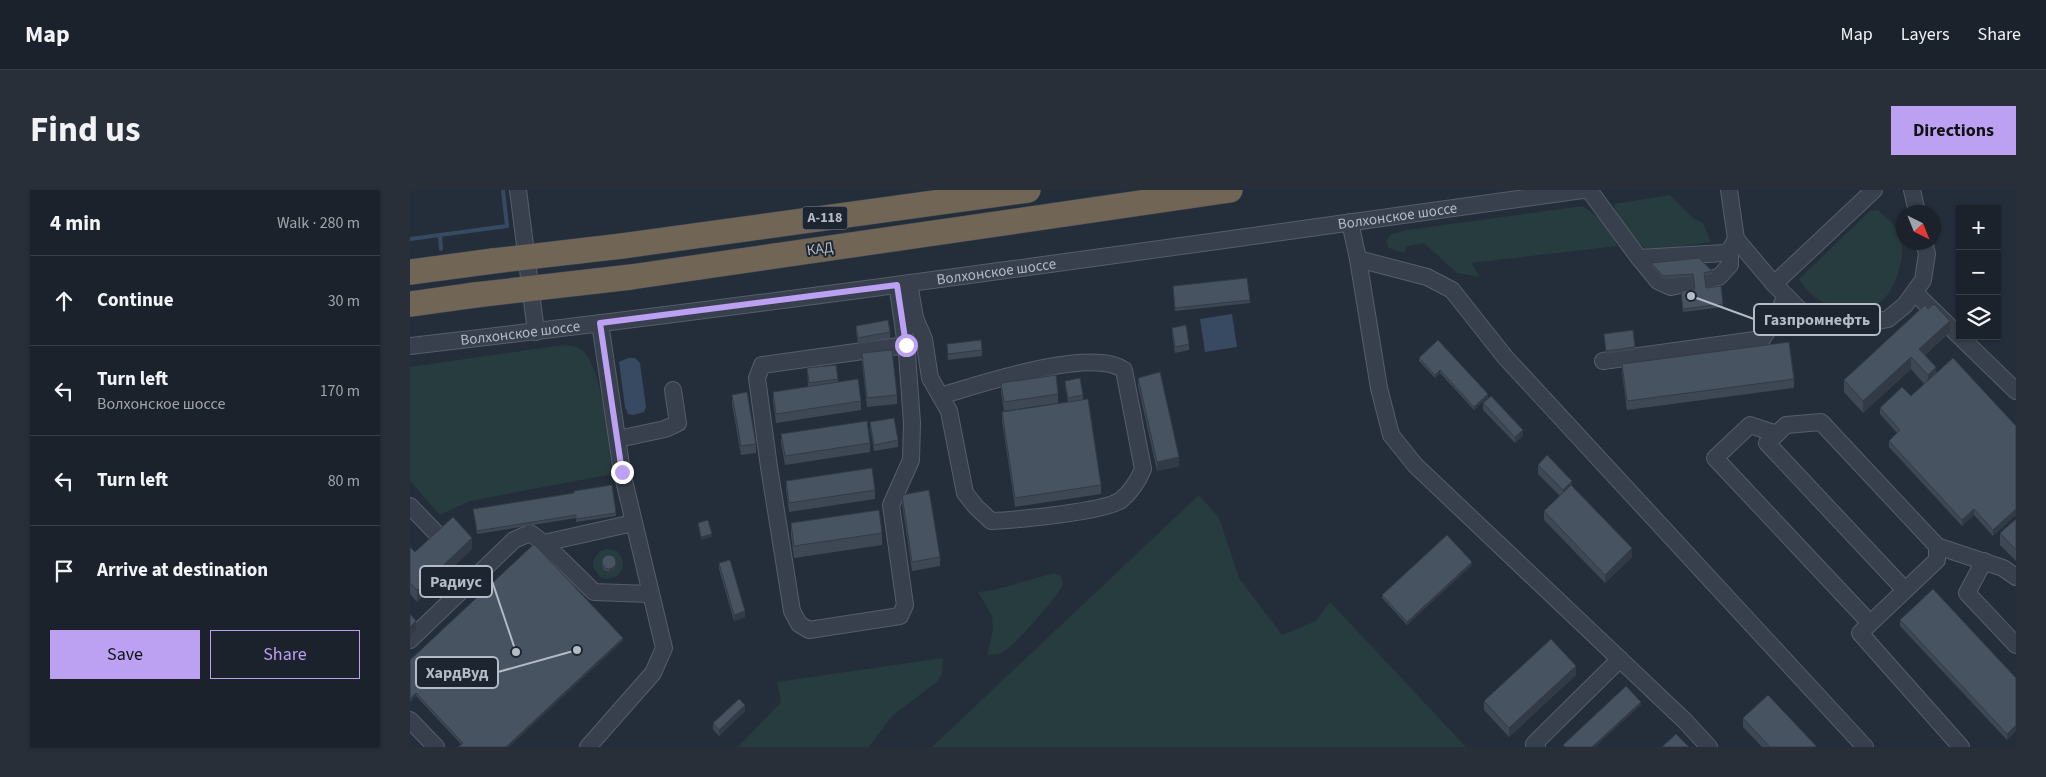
<!DOCTYPE html>
<meta charset="utf-8">
<style>
body{margin:0;font-family:"Source Sans 3",sans-serif;background:#282f38;color:#f1f3f6}
.controls{position:absolute;right:15px;top:15px;display:grid;overflow:hidden;border-radius:0px;box-shadow:0 1px 4px #0004}
.controls button{width:45px;height:45px;display:grid;place-items:center;padding:0;border:0;border-bottom:1px solid #393f48;background:#1b222c;color:#f1f3f6;font:25px sans-serif}
.compass{position:absolute;left:1486px;top:15px;width:45px;height:45px;border-radius:50%;background:#1b222c;box-shadow:0 1px 4px #0004;rotate:137deg}
.stop{position:absolute;width:15px;height:15px;margin:-11px;border:4px solid #bca0f2;border-radius:50%;background:#fff}
.stop.end{background:#bca0f2;border-color:#fff;box-shadow:0 1px 5px #0008}
.list{margin:0;padding:0;list-style:none}
h2{display:flex;justify-content:space-between;align-items:center;height:65px;margin:0;padding:0 20px;font-size:21px}
h2 small{font-size:16px;font-weight:400;color:#a0a4a9}
.list li{display:grid;grid-template-columns:32px 1fr auto;gap:15px;align-items:center;box-sizing:border-box;height:90px;padding:0 20px;border-top:1px solid #393f48}
.list b{display:block;font-size:19px;white-space:nowrap}
.list p{margin:0;font-size:16px;white-space:nowrap;color:#a0a4a9}
.list em{font-size:16px;font-style:normal;color:#a0a4a9}
.actions{display:flex;gap:10px;padding:15px 20px}
.actions a{flex:1;padding:11px 0;border:1px solid #bca0f2;border-radius:0px;text-align:center;font-size:18px;color:#bca0f2}
.actions .main{background:#bca0f2;color:#111}
.icon{flex:none;width:28px;height:28px;fill:none;stroke:currentColor;stroke-width:2;stroke-linecap:round;stroke-linejoin:round}
.map{position:relative;flex:none;width:1606px;height:557px;overflow:hidden;border-radius:0px}
header{display:flex;align-items:center;gap:30px;box-sizing:border-box;height:70px;padding:0 25px;background:#1b222c;border-bottom:1px solid #393f48}
header strong{font-size:24px}
nav{display:flex;gap:28px;margin-inline-start:auto;font-size:18px}
.intro{display:flex;align-items:center;justify-content:space-between;box-sizing:border-box;height:120px;padding:0 30px}
h1{margin:0;font-size:35px}
.button{padding:12px 22px;border-radius:0px;background:#bca0f2;color:#111;font-size:18px;font-weight:700}
main{display:flex;gap:30px;padding:0 30px}
aside{flex:1;background:#1b222c;border-radius:0px;box-shadow:0 1px 4px #0004}
.map>svg:first-child{display:block}
</style>
<header>
<strong>Map</strong>
<nav><a>Map</a><a>Layers</a><a>Share</a></nav>
</header>
<div class="intro"><h1>Find us</h1><a class="button">Directions</a></div>
<main>
<aside>
<h2>4 min<small>Walk · 280 m</small></h2>
<ul class="list">
<li><svg class="icon" aria-label="ahead" viewBox="0 0 24 24"><path d="M12 20V5M6 11l6-6 6 6"/></svg><div><b>Continue</b></div><em>30 m</em></li>
<li><svg class="icon" aria-label="left" viewBox="0 0 24 24"><path d="M17 20v-9H6M10 6l-5 5 5 5"/></svg><div><b>Turn left</b><p>Волхонское шоссе</p></div><em>170 m</em></li>
<li><svg class="icon" aria-label="left" viewBox="0 0 24 24"><path d="M17 20v-9H6M10 6l-5 5 5 5"/></svg><div><b>Turn left</b></div><em>80 m</em></li>
<li><svg class="icon" aria-label="arrive" viewBox="0 0 24 24"><path d="M6 21V4h12l-3 4 3 4H6"/></svg><div><b>Arrive at destination</b></div></li>
</ul>
<div class="actions"><a class="main">Save</a><a>Share</a></div>
</aside>
<div class="map">
<svg width="1606" height="557" viewBox="0 0 1606 557">
<rect width="100%" height="100%" fill="#242e3b"/>
<!-- green -->
<path fill="#273c3e" d="M1260 5 1283 28 1293 33 1301 52 1239 61C1228 53 1205 27 1204 14Z
M1172 16C1187 25 1202 39 1207 56L1061 73 1070 87 1047 83 1014 53 997 56 994 63 979 58 976 51 981 44 998 40Z
M1468 20C1473 25 1480 30 1484 36 1487 41 1491 49 1492 54 1494 71 1484 104 1469 113 1441 128 1404 116 1389 89L1460 21Z
M146 156C152 156 163 155 169 158 193 171 199 257 202 284L60 311 30 325 0 291V177Z
M789 305 809 328 829 388 872 445 906 431 920 412 1056 557H522Z
M196 359 207 361C221 375 208 394 190 387L183 377C183 368 187 362 196 359Z
M644 383 651 386 653 395C646 408 601 461 589 464 586 465 581 464 577 465L583 441 582 426 568 402 584 400Z
M533 468 532 483 528 491 482 526 459 557H328L371 512 367 492Z"/>
<!-- water -->
<path fill="#384a62" d="M822 124 827 157 795 162 790 129Z
M218 168H225L230 173 236 217 234 222 223 225 218 224 215 217 209 172Z"/>
<g fill="none" stroke-linecap="round" stroke-linejoin="round">
<!-- stream -->
<path stroke="#384a62" stroke-width="4" d="M30 45 31 59
M0 49 97 36 93 0"/>
<defs>
<g id="minor">
<path d="M108 0 126 142"/>
<path d="M1179 0 1229 68 1314 63 1320 60 1326 49"/>
<path d="M1319 0 1326 49 1364 94 1393 123 1415 133H1458L1478 129 1495 115 1513 90 1517 64 1514 52"/>
<path d="M1502 0 1507 22"/>
<path d="M940 32 948 69 1017 87 1042 100 1095 167 1455 557"/>
<path d="M1229 68 1248 91 1261 97 1309 87 1320 75V60"/>
<path d="M948 69 969 198 981 245 1005 275 1275 531 1299 557"/>
<path d="M499 93 505 128 514 149 520 188 539 221 555 303 566 317 581 331C604 330 695 322 711 310 722 301 728 291 733 279L714 180C682 156 568 195 530 206"/>
<path d="M1364 94 1464 0"/>
<path d="M487 95C491 118 494 141 497 164L502 233 501 270 481 315 495 415 490 426 399 440 389 434 382 421 359 277 347 188 352 175 496 155"/>
<path d="M1505 103 1606 201"/>
<path id="s1" d="M0 156C392 111 782 54 1173 0"/>
<path d="M1193 171 1352 149 1364 131 1376 106"/>
<path d="M1367 244 1340 235 1305 268 1460 433"/>
<path d="M208 249 255 239 268 233 263 200"/>
<path d="M0 316 27 344"/>
<path d="M223 333 134 353 184 402 240 404"/>
<path d="M1527 356V370L1450 443 1551 557"/>
<path d="M1574 371 1557 403 1606 455"/>
<path d="M1495 400 1357 253 1376 235 1411 232 1527 356 1593 378 1606 387"/>
<path d="M0 450 104 350 120 343 134 353"/>
<path d="M0 530 26 557"/>
<path d="M178 557 243 483 254 458 212 282 190 133"/>
<path d="M1127 557 1124 554 1210 469"/>
</g>
<path id="highway" d="M212 56 618 0
M0 82 83 71
M221 87 820 0
M0 114 65 105"/>
</defs>
<!-- minor casing -->
<use href="#minor" stroke="#555e6a" stroke-width="18"/>
<!-- highway casing -->
<use href="#highway" stroke="#434b57" stroke-width="26"/>
<!-- minor -->
<use href="#minor" stroke="#37404c" stroke-width="16"/>
<!-- highway -->
<use href="#highway" stroke="#716655" stroke-width="25"/>
<defs>
<path id="highway-bridge" d="M83 71 212 56
M65 105 221 87"/>
</defs>
<!-- highway-bridge casing -->
<use href="#highway-bridge" stroke="#434b57" stroke-width="26" stroke-linecap="butt"/>
<!-- highway-bridge -->
<use href="#highway-bridge" stroke="#716655" stroke-width="25"/>
</g>
<!-- wall -->
<path fill="#3e4754" d="M1241 73 1302 81V84L1295 86 1296 98 1313 114V117L1273 122 1271 104 1285 99 1283 87 1253 89 1241 76Z
M763 99 840 110V113L765 121Z
M446 136 480 142V148L448 154 446 142Z
M762 138 779 154V160L765 163 762 144Z
M1540 142 1515 165 1526 183 1606 236V325L1583 346 1564 325 1552 336 1479 257V251L1487 243 1470 224V218L1501 206 1514 194 1501 179 1453 223 1434 202V190Z
M1194 144 1225 157V160L1196 164Z
M537 154 572 160V166L538 170Z
M452 163 487 205V214L457 217 452 172Z
M1009 168 1078 207 1064 220 1030 183 1025 188 1009 171Z
M1212 174 1384 189V198L1217 220 1212 183Z
M397 178 428 189V192L451 211V220L366 233 363 211V202L398 197Z
M728 188 769 276 747 281 728 196Z
M655 191 673 205V210L691 295V304L605 317 592 231V222L658 212 655 197Z
M591 193 648 204V213L594 221 591 202Z
M322 205 346 254V263L331 265 322 214Z
M1073 213 1113 246 1105 253 1073 220Z
M460 232 488 250V257L464 261 460 238Z
M371 244 460 253V262L375 275 371 253Z
M1128 275 1162 297 1222 367 1195 393 1134 330V321L1150 306 1128 284Z
M376 291 465 300V309L379 322 376 300Z
M492 305 530 367V376L502 381 492 314Z
M63 319 206 323V326L166 332V328L67 344Z
M1606 329V371L1590 355V343Z
M381 333 472 343V355L384 368 381 345Z
M0 357 5 362 62 359 7 412 0 404Z
M192 372 206 374 204 380 199 382 194 380 192 375Z
M309 373 335 427 324 431 309 379Z
M1062 375 997 435 972 408V405Z
M1490 430 1606 488 1597 550 1490 436Z
M213 451 51 554 6 506 0 470Z
M1166 485 1099 547 1074 520V511Z
M335 521 309 546 303 539V533Z
M1333 528 1407 557H1352L1333 537Z"/>
<!-- shaded-wall -->
<path fill="#323a45" d="M1540 131V142L1509 170V159Z
M1501 167V179L1453 223V211Z
M1526 177V189L1518 197V185Z
M1030 180V183L1025 188V185Z
M1078 204V207L1064 220V217Z
M1113 240V246L1105 253V247Z
M769 267V276L747 281V272Z
M1162 291V300L1153 309V300Z
M1564 319V325L1552 336V330Z
M1606 319V325L1583 346V340Z
M302 344V347L291 350V347Z
M62 348V359L7 412V400Z
M1222 358V367L1195 393V385Z
M206 371V374L204 380 199 382V379Z
M1062 372V375L997 435V432Z
M335 421V427L324 431V425Z
M6 431V440L0 446V437Z
M213 448V451L99 557H96Z
M1166 476V485L1099 547V538Z
M6 503V506L0 512V509Z
M1231 512V515L1185 557H1182Z
M335 515V521L309 546V540Z
M1606 535V541L1597 550V544Z"/>
<!-- building -->
<path fill="#485362" stroke="#323a45" d="M1289 68 1302 81 1294 83 1296 98 1311 96 1313 114 1273 119 1271 101 1285 99 1283 84 1253 86 1241 73Z
M837 88 840 110 765 118 763 96Z
M1524 114 1540 131 1509 159 1526 177 1518 185 1501 167 1453 211 1434 190 1515 115 1518 119Z
M478 130 480 142 448 148 446 136Z
M776 135 779 154 765 157 762 138Z
M1223 140 1225 157 1196 161 1194 144Z
M571 150 572 160 538 164 537 154Z
M1028 150 1078 204 1064 217 1030 180 1025 185 1009 168Z
M1379 152 1384 189 1217 211 1212 174Z
M482 160 487 205 457 208 452 163Z
M1543 168 1606 236V319L1583 340 1564 319 1552 330 1479 251 1490 240 1470 218 1492 197 1501 206Z
M426 175 428 189 399 193 397 178Z
M750 182 769 267 747 272 728 188Z
M646 185 648 204 594 212 591 193Z
M670 188 673 205 658 208 655 191Z
M448 189 451 211 366 224 363 202Z
M337 202 346 254 331 256 322 205Z
M1081 206 1113 240 1105 247 1073 213Z
M678 209 691 295 605 308 592 222Z
M484 228 488 250 464 255 460 232Z
M457 231 460 253 375 266 371 244Z
M1137 265 1162 291 1153 300 1128 275Z
M462 278 465 300 379 313 376 291Z
M202 295 206 323 166 329V325L67 341 63 319 164 303V301Z
M1161 295 1222 358 1195 385 1134 321Z
M519 300 530 367 502 372 492 305Z
M469 320 472 343 384 356 381 333Z
M43 327 62 348 7 400 0 393V357L5 362Z
M1606 329V360L1590 343Z
M298 330 302 344 291 347 288 333Z
M1037 345 1062 372 997 432 972 405Z
M124 354 213 448 96 557H48L53 553 6 503 0 509V470Z
M192 372a7 7 0 1 1 14 0a7 7 0 1 1-14 0Z
M320 370 335 421 324 425 309 373Z
M1523 399 1606 488V535L1597 544 1490 430Z
M0 424 6 431 0 437Z
M1141 449 1166 476 1099 538 1074 511Z
M1216 496 1231 512 1182 557H1155L1153 555Z
M1358 505 1407 557H1360L1333 528Z
M329 509 335 515 309 540 303 533Z
M1266 544 1279 557H1252Z"/>
<g fill="none" stroke-linecap="round" stroke-linejoin="round">
<!-- route -->
<path stroke="#bca0f2" stroke-width="6" d="M212 282 190 133 487 95 496 155"/>
</g>
<g text-anchor="middle" dominant-baseline="central" stroke-width="4" stroke-linejoin="round" paint-order="stroke">
<!-- shield labels -->
<rect fill="#1d2531" stroke="#868e9a" stroke-width="1" x="392.5" y="16.5" width="45" height="23" rx="4"/>
<g font-size="14" font-weight="bold" fill="#b3bbc7">
<text x="415" y="28">А-118</text>
</g>
<!-- street labels -->
<g font-size="15" fill="#b3bbc7" stroke="#1d2531">
<text stroke="none"><textPath href="#s1" startOffset="996">Волхонское шоссе</textPath></text>
<text transform="translate(410 59) rotate(-8)">КАД</text>
<text stroke="none"><textPath href="#s1" startOffset="591">Волхонское шоссе</textPath></text>
<text stroke="none"><textPath href="#s1" startOffset="111">Волхонское шоссе</textPath></text>
</g>
</g>
<!-- callouts -->
<path fill="none" stroke="#b3bbc7" stroke-width="2" d="M1281 106L1344 129M106 462L82 391M167 460L88 482"/>
<g fill="#b3bbc7" stroke="#1d2531" stroke-width="2">
<circle cx="1281" cy="106" r="5"/>
<circle cx="106" cy="462" r="5"/>
<circle cx="167" cy="460" r="5"/>
</g>
<g fill="#1d2531" stroke="#b3bbc7" stroke-width="2">
<rect x="1344" y="114" width="126" height="31" rx="5"/>
<rect x="10" y="376" width="72" height="31" rx="5"/>
<rect x="6" y="467" width="82" height="31" rx="5"/>
</g>
<g font-size="16" text-anchor="middle" font-weight="bold" fill="#b3bbc7">
<text x="1407" y="135">Газпромнефть</text>
<text x="46" y="397">Радиус</text>
<text x="47" y="488">ХардВуд</text>
</g>
</svg>
<div class="controls">
<button>+</button>
<button>−</button>
<button><svg class="icon" aria-label="layers" viewBox="0 0 24 24"><path d="M12 4l9 5-9 5-9-5zM3 14l9 5 9-5"/></svg></button>
</div>
<svg class="compass" viewBox="-18 -18 36 36"><path d="M0-13l5 13h-10z" fill="#e53935"/><path d="M0 13l5-13h-10z" fill="#a0a4a9"/></svg>
<div class="stop" style="left:496px;top:155px"></div>
<div class="stop end" style="left:212px;top:282px"></div>
</div>
</main>
